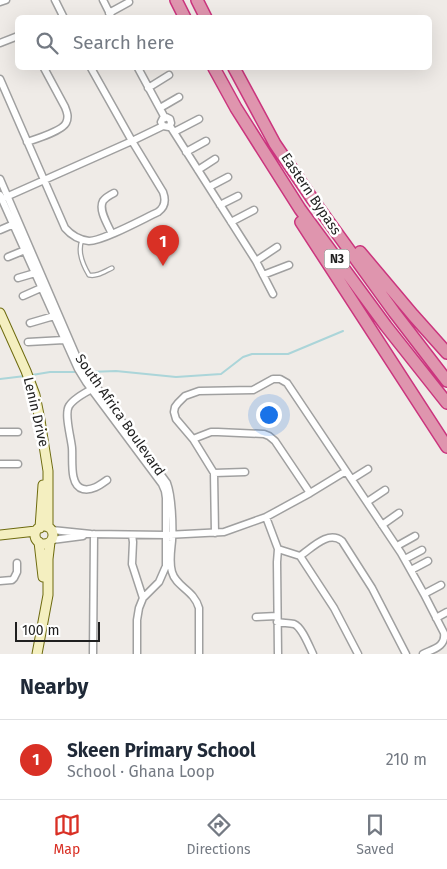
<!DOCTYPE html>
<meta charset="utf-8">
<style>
body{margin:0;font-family:"Fira Sans",sans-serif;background:#f6f6f7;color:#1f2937}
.scale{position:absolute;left:15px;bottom:12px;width:85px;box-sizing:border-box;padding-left:5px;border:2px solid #1f1f1f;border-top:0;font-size:14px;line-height:18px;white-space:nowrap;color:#1f1f1f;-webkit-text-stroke:4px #fff;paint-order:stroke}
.you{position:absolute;left:268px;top:414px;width:18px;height:18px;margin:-12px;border:4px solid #fff;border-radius:50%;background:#1a73e8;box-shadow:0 0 0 8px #1a73e833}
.badge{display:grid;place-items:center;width:32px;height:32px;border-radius:50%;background:#d93025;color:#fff;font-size:16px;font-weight:700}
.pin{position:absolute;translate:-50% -41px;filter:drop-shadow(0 1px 2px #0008)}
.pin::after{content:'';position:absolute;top:26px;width:18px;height:15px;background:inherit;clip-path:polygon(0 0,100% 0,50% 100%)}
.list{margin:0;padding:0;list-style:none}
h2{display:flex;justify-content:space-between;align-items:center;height:65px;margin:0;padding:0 20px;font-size:21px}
h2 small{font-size:16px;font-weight:400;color:#747a83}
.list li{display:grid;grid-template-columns:32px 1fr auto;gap:15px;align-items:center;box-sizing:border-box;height:80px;padding:0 20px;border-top:1px solid #e0e1e3}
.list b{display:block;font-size:19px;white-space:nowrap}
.list p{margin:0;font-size:16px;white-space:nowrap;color:#747a83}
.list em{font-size:16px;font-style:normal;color:#747a83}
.icon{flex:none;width:28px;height:28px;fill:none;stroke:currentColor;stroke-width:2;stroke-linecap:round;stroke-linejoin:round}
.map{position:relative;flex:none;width:447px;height:654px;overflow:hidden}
.search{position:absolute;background:#fff;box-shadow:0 5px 20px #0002;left:15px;right:15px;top:15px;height:55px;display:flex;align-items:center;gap:12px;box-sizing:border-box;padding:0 18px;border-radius:8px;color:#747a83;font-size:19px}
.sheet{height:145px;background:#fff}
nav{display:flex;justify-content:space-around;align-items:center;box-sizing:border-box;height:70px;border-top:1px solid #e0e1e3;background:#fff;font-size:14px;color:#747a83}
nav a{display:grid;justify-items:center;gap:2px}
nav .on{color:#d93025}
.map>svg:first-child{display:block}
</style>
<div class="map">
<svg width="447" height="654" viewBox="0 0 447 654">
<rect width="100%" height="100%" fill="#efebe7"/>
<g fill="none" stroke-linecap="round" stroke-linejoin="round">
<!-- stream -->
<path stroke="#abd5d9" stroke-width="2" d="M89 372 116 371 176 377 221 374 243 357 252 354H288L343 331
M32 375 50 372H77
M0 379 25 376"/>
<defs>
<path id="lane" d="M82 240C77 252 83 265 89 275 97 277 105 271 112 268"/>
<path id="street" d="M55 0 64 18
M103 0 112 18
M0 2 6 0
M109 13 129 2
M0 43 18 36
M138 68 165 118
M0 79 65 228C71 235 80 240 89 241 103 241 143 219 158 212 165 207 166 200 163 192L132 141 91 68
M148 88 169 75
M160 108 179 97
M170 126 256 261 273 294
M174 132 199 119
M27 142C36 139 62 131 66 123 69 117 67 112 65 107L44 68
M186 152 206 141
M198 170 215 159
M0 179 78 360 87 374 167 483C172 496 173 526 172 541 171 551 169 562 172 572 176 587 194 590 199 608V654
M209 187 228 177
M0 195 78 369 86 382 162 484 165 491 166 498V566L159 582 143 598 139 608 137 620V654
M6 197 132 141 163 126 169 127 171 123 170 119 166 117 163 118 161 122 163 126
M220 205 238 196
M231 222 254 210
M0 230 14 224
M112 234C108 225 98 210 103 201 106 197 110 195 114 193
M8 257 25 250
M256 261 277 247
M263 275 289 265
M18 278 35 273
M23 296 41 288
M30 323 54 316
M28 342 64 340
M94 388C86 392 74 398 69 406 64 414 71 437 72 448 73 459 69 486 83 489 92 491 100 485 107 480
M0 432H18
M193 439 211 432H218L264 434 269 436 275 441 310 493
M0 464H18
M214 473 245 472
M352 479 368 469
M367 502 385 490
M266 517 278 549 277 562 278 654
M382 525 399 513
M52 530 91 534 166 535 224 532 266 517 310 493 346 471
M215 533 214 473 193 439 176 419 174 412 175 407 178 403 185 396 199 391 253 390 273 379H280L287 383 401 553 424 594 444 633C446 647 433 649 423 654
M132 535 133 542 132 564 143 598
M52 540 83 536
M397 546 415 536
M278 549 300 556 334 608 358 654
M300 556C312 548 328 530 342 541L372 588 406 654
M405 559 422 550
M411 570 428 561
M0 581 12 580 14 578 17 572V563
M424 594 441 585
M256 617 277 616
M436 618 447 612
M277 622C283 623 289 623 294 624 302 627 309 646 313 654
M93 654 94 534"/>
<path id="secondary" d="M0 313 26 371 35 395 40 420 48 471V527
M35 535a9 9 0 1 1 18 0a9 9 0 1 1-18 0Z
M40 528 43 485
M0 535 36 531
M39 542 43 577
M37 654 48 595V559L50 542"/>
<path id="highway" d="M176 0 185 18
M197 0 206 18
M214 68 236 108 300 209 386 326 447 403
M234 68 275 144 313 200 394 312 447 381
M301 222 447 447
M360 252 413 315 447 353"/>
</defs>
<!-- lane casing -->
<use href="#lane" stroke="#a0a0a0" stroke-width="5.5"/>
<!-- street casing -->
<use href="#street" stroke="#a0a0a0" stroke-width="9"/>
<!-- secondary casing -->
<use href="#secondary" stroke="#6e6b0f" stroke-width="11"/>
<!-- highway casing -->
<use href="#highway" stroke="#cb357e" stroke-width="14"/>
<!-- lane -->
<use href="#lane" stroke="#fff" stroke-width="3"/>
<!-- street -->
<use href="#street" stroke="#fff" stroke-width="6"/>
<!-- secondary -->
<use href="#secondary" stroke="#f4efc0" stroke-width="9"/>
<!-- highway -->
<use href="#highway" stroke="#df95ae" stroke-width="11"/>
</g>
<g text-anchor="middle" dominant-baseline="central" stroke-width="5" stroke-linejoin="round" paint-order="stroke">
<!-- shield labels -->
<rect fill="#fff" stroke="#626262" stroke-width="1" x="324.5" y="249.5" width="25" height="19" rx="4"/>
<g font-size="12" font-weight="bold" fill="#1f1f1f">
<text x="337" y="259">N3</text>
</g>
<!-- street labels -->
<g font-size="14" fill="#1f1f1f" stroke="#fff">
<text transform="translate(311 194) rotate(56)">Eastern Bypass</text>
<text transform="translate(36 412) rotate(77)">Lenin Drive</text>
<text transform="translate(120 415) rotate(55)">South Africa Boulevard</text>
</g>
</g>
</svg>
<div class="scale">100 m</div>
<div class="you"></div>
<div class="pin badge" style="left:163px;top:266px">1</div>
<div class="search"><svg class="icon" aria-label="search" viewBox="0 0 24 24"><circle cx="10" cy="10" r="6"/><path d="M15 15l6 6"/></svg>Search here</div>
</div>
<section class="sheet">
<h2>Nearby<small></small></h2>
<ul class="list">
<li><span class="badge">1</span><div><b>Skeen Primary School</b><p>School · Ghana Loop</p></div><em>210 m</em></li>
</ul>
</section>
<nav>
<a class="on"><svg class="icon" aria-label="map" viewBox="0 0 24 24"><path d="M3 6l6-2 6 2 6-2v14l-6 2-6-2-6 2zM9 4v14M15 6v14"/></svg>Map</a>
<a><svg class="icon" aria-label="directions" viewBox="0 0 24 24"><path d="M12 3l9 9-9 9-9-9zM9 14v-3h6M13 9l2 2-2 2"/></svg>Directions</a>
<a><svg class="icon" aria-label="saved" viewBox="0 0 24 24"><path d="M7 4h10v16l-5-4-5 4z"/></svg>Saved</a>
</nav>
